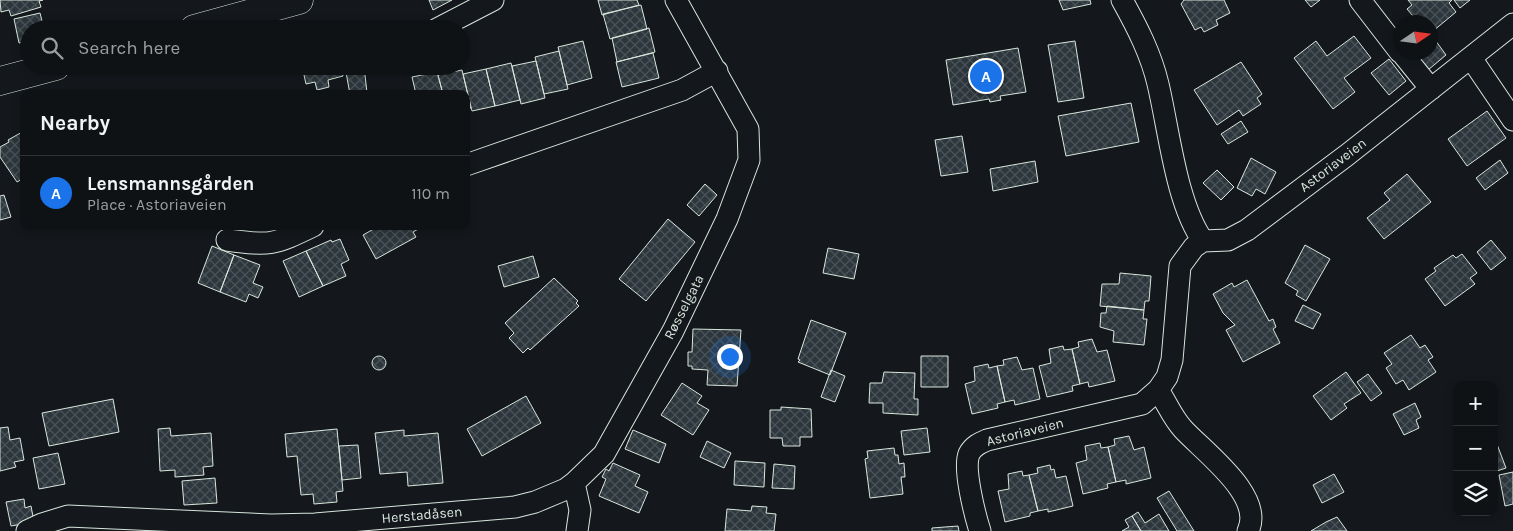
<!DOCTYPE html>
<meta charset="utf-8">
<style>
body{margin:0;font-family:Karla,sans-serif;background:#1d2022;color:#f1f3f6}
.controls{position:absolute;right:15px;bottom:15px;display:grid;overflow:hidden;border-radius:10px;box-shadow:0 2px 8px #0003}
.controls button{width:45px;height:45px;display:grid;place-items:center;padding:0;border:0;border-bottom:1px solid #2f3234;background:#0f1215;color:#f1f3f6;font:25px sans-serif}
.compass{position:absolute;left:1393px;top:15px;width:45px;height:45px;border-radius:50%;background:#0f1215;box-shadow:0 2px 8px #0003;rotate:77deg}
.you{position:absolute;left:729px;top:356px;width:18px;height:18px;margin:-12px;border:4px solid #fff;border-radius:50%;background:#1a73e8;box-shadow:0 0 0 8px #1a73e833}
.badge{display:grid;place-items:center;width:32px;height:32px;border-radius:50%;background:#1a73e8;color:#fff;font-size:16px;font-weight:700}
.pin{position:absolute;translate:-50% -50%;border:2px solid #fff;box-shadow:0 1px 5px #0006}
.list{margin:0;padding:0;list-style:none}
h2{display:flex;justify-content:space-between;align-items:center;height:65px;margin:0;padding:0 20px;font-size:21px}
h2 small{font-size:16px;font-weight:400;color:#9b9ea0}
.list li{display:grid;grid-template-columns:32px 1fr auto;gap:15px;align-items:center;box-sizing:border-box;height:75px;padding:0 20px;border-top:1px solid #2f3234}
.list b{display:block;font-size:19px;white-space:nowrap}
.list p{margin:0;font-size:16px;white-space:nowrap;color:#9b9ea0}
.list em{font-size:16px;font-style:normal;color:#9b9ea0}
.icon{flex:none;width:28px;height:28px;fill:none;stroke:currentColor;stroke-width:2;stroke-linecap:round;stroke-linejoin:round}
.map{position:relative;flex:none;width:1513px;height:531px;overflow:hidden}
.search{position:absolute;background:#0f1215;box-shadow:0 2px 8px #0003;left:20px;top:20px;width:450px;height:55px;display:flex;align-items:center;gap:12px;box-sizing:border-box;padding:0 18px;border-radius:28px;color:#9b9ea0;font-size:19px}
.panel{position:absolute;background:#0f1215;box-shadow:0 2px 8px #0003;left:20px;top:90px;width:450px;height:140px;border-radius:10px}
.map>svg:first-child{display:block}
</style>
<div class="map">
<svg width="1513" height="531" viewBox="0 0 1513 531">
<defs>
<pattern id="building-cross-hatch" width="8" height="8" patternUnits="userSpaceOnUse" patternTransform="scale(1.25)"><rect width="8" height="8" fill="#2c363c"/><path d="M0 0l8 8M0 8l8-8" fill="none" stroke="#4a5358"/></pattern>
</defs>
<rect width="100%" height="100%" fill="#14181c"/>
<!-- building -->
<path fill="url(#building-cross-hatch)" stroke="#d8e6dc" d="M0 0H43L39 1 41 7 11 16 9 10 1 12Z
M429 0H452L433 10Z
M598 0H637L639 5 602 15Z
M1059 0H1090L1091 4 1063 10Z
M1184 0H1224L1230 13 1216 20 1218 25 1204 32 1201 27 1195 30 1181 4Z
M1305 0H1320L1311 7Z
M1408 0H1452L1449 3 1456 12 1433 31 1430 22H1427L1423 18 1418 22 1407 9 1412 5Z
M1454 0H1470L1460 8Z
M641 5 647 29 610 39 603 14Z
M40 13 44 29H29V41L19 43 14 19Z
M649 28 655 52 617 62 612 38Z
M1354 36 1371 58 1344 78 1355 92 1333 109 1294 58 1316 41 1327 56Z
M1433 37 1446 55 1428 70 1414 52H1430V39Z
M583 41 592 78 567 85 558 47Z
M1075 41 1084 98 1058 102 1048 45Z
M1018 48 1026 92 1000 96 1001 100 990 102 989 99 953 105 946 60Z
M559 51 568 89 544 94 535 57Z
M653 53 659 78 622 87 616 62Z
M1389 59 1406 81 1389 95 1371 73Z
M536 61 545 98 521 104 512 66Z
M1241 62 1262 94 1257 98 1261 104 1243 116 1239 110 1217 125 1194 90Z
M511 63 520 100 495 106 486 69Z
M302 66H341L343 76 328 80 329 87 317 90 315 82 306 84Z
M364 66 367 93 350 94 345 67Z
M486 69 495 106 472 111 463 74Z
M462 70 471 108 466 109V94H443L438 75Z
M437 72 443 94H416L412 77Z
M1131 103 1139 142 1066 156 1058 116Z
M1487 111 1506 138 1467 166 1448 139Z
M1241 121 1248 132 1228 144 1221 134Z
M24 131V178L17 182 0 157V147L9 142 8 140Z
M962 136 968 172 941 176 935 140Z
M1251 158 1276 172 1265 194 1256 189 1252 196 1237 188Z
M1500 160 1508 173 1485 190 1476 178Z
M1035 161 1038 182 993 191 990 169Z
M1217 170 1234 187 1221 200 1203 183Z
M1407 174 1431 202 1384 239 1367 218 1390 200 1384 193Z
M705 184 717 195 699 216 687 205Z
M4 195 11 217 0 220V196Z
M668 219 695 242 646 301 619 279Z
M379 226H418L420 228 413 232 416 237 376 259 363 235Z
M340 239 349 260 341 264 346 276 323 286 306 251 331 240 332 242Z
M1491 240 1506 258 1491 270 1477 252Z
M1305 245 1330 259 1306 301 1296 295 1298 291 1285 283Z
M212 246 234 255 220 292 198 283Z
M828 248 859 254 854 279 823 273Z
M306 251 323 286 299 297 283 261Z
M1462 254 1477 273 1470 278 1475 284 1445 306 1425 279 1436 271 1434 268 1453 255 1456 258Z
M234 255 260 265 253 283 263 287 258 298 249 294 246 302 220 292Z
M533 256 539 277 504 287 498 266Z
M1120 273 1151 276 1149 301H1145L1144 310 1100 306 1102 284H1119Z
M554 278 578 301 576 303 579 306 530 350 528 348 523 353 509 338 514 333 505 323Z
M1247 280 1269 321 1273 319 1276 327 1273 329 1280 343 1243 362 1226 330 1235 325 1223 313 1213 294 1232 283 1234 287Z
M1303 305 1321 314 1313 329 1295 321Z
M1107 306 1144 310 1143 319H1147L1144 345 1113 342 1114 331 1100 327 1101 313H1106Z
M811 320 846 333 830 375 798 362 800 360 798 359Z
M693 329 741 330 737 386 707 385 708 370 692 369V366H688V352H692Z
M1411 335 1420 348 1425 345 1433 357 1428 360 1436 372 1409 390 1403 380 1396 384 1386 368 1392 364 1384 353Z
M1092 339 1097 352 1107 350 1115 381 1089 387 1088 382 1080 384 1072 349 1079 347 1078 342Z
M1063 346 1064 350 1072 349 1080 384 1072 386 1073 391 1047 397 1039 366 1051 363 1049 349Z
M372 363a7 7 0 1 1 14 0a7 7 0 1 1-14 0Z
M921 356H948V387H921Z
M1017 357 1022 370 1033 368 1040 399 1015 405 1014 400 1005 402 997 366 1004 365 1003 360Z
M988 364 989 368 997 366 1005 402 997 404 998 408 972 414 965 384 975 381 974 367Z
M831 370 845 376 835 402 821 397Z
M884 372 915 373 914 399H918V415L883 413V403H869L870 383H882Z
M1346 372 1361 393 1344 404 1347 408 1331 420 1313 396Z
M1368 374 1382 393 1371 401 1357 382Z
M682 383 702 396 697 403 709 410 693 435 661 415Z
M526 396 541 423 482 456 467 429Z
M113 399 119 432 49 446 42 413Z
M1415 403 1421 417 1416 420 1419 428 1404 435 1393 414Z
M781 407 811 409 812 437H800V446H783L782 438H770V410H781Z
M8 427 10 440 20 438 24 460 14 462 16 467 0 471V428Z
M170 428 171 436 211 433 213 466 203 467 204 475 175 477V470L160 471 158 429Z
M927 428 930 452 904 455 901 431Z
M337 429 343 491 336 492 337 502 314 504 313 494 301 495 297 456 287 457 285 434Z
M404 430V436L438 433 443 483 408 486 407 472 380 474 375 433Z
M633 430 666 444 659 463 625 449Z
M1129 436 1134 450 1144 447 1151 478 1126 484V480L1116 482 1108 447 1115 445 1114 439Z
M1495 439 1506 468 1494 472V440Z
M707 441 731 453 724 468 700 457Z
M1100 443 1101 448 1108 447 1116 482 1107 484 1108 488 1083 494 1076 463 1087 460 1085 446Z
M358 445 361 478 342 480 339 446Z
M894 448 895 455H898L899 464 904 463 905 477H901L903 494 870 498 865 459 868 458 867 451Z
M58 453 65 484 39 489 33 458Z
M735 461 765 463 764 487 734 485Z
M613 463 640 475 635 486 648 492 639 513 599 496 606 479 602 477 606 469 609 471Z
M774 464 795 466 794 489 772 488Z
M1050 465 1051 470 1054 469 1056 478 1066 476 1073 506 1048 512V509L1038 511 1029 475 1038 473 1037 468Z
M1022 471 1023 476 1029 475 1038 511 1030 513V516L1005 522 998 491 1009 489 1008 474Z
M1513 472V504L1505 506 1499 475Z
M1334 474 1344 492 1322 503 1313 485Z
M215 478 217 503 184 505 182 481Z
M1169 491 1194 531H1177L1157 498Z
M24 499 25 508 31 506 34 522 11 526 6 502Z
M752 506 767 507 766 513 776 514 774 531H725L727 509 751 511Z
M1138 512 1145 523 1159 514 1169 531H1141L1132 516Z
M1132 516 1141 531H1122L1129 527 1125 520Z
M1337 517 1347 531H1311L1326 522Z
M958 526 959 531H932V528Z"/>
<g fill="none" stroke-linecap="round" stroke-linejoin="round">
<defs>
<path id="street" d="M1122 0C1137 27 1151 54 1158 84 1169 130 1176 203 1203 241L1194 247 1180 266 1172 360 1167 377 1158 390C1167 403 1172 417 1183 429 1204 452 1265 496 1248 531
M1360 0 1400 52
M437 29 493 0
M1401 52 1431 89
M1471 58 1513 120
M466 165 682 90 717 71
M227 240C270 246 274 245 313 226
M1203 241 1228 240 1247 230 1347 155 1513 24
M27 531 42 524 68 516 271 525 315 524 515 507 535 502 566 489 574 483
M577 531 580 510 574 483 604 454 673 331 727 219 749 160 748 129 676 0
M980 531C975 515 963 469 969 454 973 446 980 443 987 440L1142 404 1158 390"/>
<path id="primary" d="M194 29 299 0
M0 81 56 66"/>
</defs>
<!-- street casing -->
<use href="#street" stroke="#d8e6dc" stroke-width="23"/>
<!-- primary casing -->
<use href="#primary" stroke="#d8e6dc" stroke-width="29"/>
<!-- street -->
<use href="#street" stroke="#14181c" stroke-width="21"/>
<!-- primary -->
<use href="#primary" stroke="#14181c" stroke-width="28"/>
</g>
<g text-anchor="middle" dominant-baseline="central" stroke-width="4" stroke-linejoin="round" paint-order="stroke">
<!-- street labels -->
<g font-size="14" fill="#d8e6dc" stroke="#14181c">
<text transform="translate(1333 165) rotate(-37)">Astoriaveien</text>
<text transform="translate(684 307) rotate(-63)">Røsselgata</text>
<text transform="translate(1025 432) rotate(-14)">Astoriaveien</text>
<text transform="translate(422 515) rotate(-5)">Herstadåsen</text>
</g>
</g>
</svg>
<div class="controls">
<button>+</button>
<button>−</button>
<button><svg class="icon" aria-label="layers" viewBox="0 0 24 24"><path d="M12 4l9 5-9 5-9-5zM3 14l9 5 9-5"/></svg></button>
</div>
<svg class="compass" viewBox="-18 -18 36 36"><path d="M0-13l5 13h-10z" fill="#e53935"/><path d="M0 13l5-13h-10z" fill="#9b9ea0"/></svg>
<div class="you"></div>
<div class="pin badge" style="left:986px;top:76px">A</div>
<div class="search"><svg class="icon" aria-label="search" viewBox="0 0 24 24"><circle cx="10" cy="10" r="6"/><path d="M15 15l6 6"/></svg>Search here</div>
<section class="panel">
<h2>Nearby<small></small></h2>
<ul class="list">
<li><span class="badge">A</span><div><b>Lensmannsgården</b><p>Place · Astoriaveien</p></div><em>110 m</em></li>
</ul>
</section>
</div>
